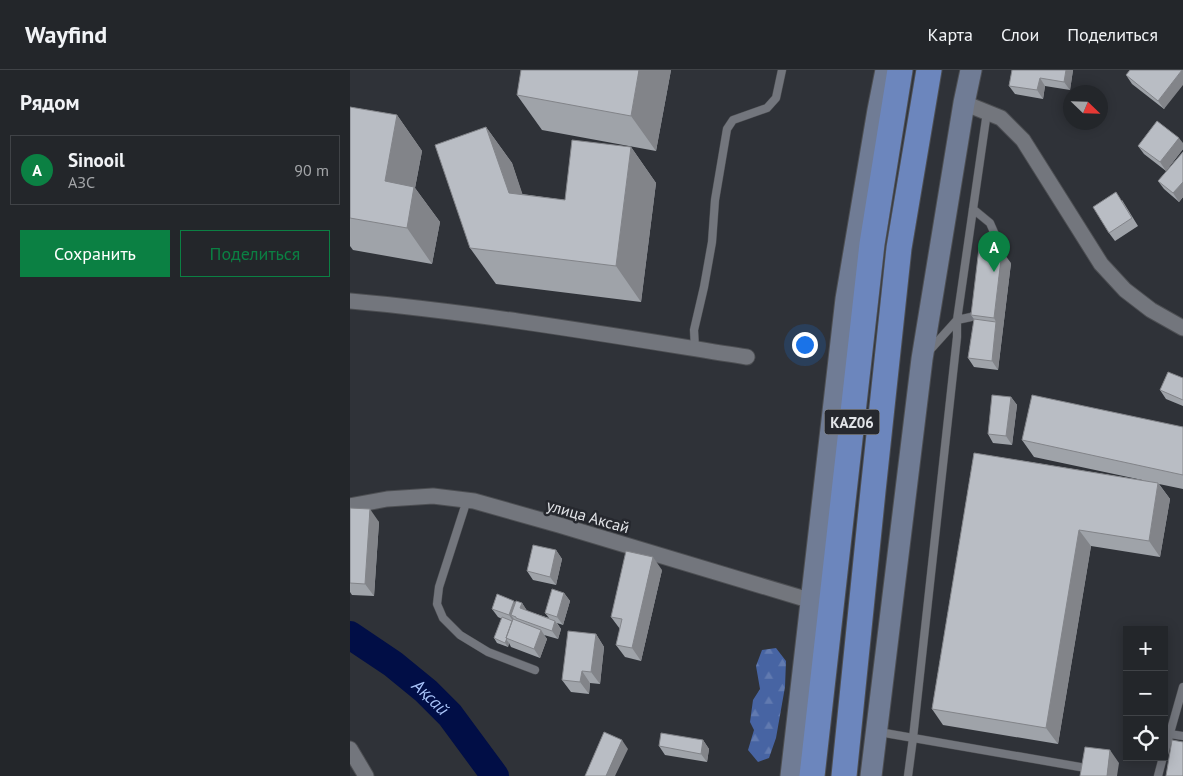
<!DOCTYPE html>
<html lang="ru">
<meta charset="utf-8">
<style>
body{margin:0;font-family:"PT Sans",sans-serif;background:#2f3236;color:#f1f3f6}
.controls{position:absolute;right:15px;bottom:15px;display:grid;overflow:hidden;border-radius:0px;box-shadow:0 2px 12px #0003}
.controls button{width:45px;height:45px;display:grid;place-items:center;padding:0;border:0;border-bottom:1px solid #404347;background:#23262a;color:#f1f3f6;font:25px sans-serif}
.compass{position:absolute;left:713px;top:15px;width:45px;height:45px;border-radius:50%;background:#23262a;box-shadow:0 2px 12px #0003;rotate:113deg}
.you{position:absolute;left:454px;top:274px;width:18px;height:18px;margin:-12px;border:4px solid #fff;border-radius:50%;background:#1a73e8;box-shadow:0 0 0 8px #1a73e833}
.badge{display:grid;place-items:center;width:32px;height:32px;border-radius:50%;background:#0b8043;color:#fff;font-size:16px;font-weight:700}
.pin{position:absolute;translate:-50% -41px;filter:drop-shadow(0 1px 2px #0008)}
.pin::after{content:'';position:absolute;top:26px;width:18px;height:15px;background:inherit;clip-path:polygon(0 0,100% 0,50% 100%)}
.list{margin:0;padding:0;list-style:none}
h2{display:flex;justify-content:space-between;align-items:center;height:65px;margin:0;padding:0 20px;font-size:21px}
h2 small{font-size:16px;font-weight:400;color:#a3a5a8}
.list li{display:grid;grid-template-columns:32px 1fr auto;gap:15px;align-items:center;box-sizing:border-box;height:70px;margin:0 10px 10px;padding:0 10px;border:1px solid #404347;border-radius:0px}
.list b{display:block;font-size:19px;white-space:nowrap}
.list p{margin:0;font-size:16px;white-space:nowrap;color:#a3a5a8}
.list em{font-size:16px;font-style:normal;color:#a3a5a8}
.actions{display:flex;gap:10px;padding:15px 20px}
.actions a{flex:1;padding:11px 0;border:1px solid #0b8043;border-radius:0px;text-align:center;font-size:18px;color:#0b8043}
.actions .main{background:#0b8043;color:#fff}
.icon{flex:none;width:28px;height:28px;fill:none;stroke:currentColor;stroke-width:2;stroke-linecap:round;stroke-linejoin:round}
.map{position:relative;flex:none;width:833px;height:706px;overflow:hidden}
header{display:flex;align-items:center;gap:30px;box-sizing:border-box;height:70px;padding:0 25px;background:#23262a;border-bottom:1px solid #404347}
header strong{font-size:24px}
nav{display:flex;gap:28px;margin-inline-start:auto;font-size:18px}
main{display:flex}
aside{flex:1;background:#23262a}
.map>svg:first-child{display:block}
</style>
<header>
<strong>Wayfind</strong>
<nav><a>Карта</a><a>Слои</a><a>Поделиться</a></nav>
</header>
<main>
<aside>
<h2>Рядом<small></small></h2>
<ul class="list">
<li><span class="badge">A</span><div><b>Sinooil</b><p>АЗС</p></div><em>90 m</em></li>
</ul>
<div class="actions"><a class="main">Сохранить</a><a>Поделиться</a></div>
</aside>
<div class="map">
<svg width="833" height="706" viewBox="0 0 833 706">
<defs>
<pattern id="forest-firs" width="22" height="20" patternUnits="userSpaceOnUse" patternTransform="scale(1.25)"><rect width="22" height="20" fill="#4764a3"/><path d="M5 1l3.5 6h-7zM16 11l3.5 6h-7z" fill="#617ab0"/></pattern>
</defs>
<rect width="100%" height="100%" fill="#2f3238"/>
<!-- forest -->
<path fill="url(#forest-firs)" d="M426 578 436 591 435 617 426 668 419 688 408 692 398 680 404 660 400 652 403 630 410 619 406 596 412 580Z"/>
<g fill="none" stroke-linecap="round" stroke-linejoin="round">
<!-- river -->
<path stroke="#010e46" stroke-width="28" id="s1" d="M0 565 43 594 76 621 100 645 145 706"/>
<defs>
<path id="service" d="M623 139 640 153 650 176 651 190
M345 279 344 260 354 217 362 172 365 130 377 59 383 50 417 38 426 28 432 0
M580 280 607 250 637 42
M117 430 89 517 87 534 93 548 110 565 138 582 185 600
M529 662 730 697
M820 664 833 666
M814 684 833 617
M558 706 563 668 607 267V250L621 247 630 242
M808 706 813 687"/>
<path id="minor" d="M614 33 651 48 673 70 751 194 775 220 801 240 833 258
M0 231C133 243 265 266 397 287
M0 436 37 429 83 426 124 431 209 455 462 531
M0 679 16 706"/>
<path id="secondary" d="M441 706 496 229 528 40 536 0
M521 706 572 289 614 33 621 0"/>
<path id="trunk" d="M462 706 522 174 550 0
M494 706 523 421 549 178 579 0"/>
</defs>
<!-- service casing -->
<use href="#service" stroke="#4d4f53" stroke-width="9"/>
<!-- minor casing -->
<use href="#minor" stroke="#4d4f53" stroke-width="17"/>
<!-- secondary casing -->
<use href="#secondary" stroke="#4d4f53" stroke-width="23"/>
<!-- trunk casing -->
<use href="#trunk" stroke="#4d4f53" stroke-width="27"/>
<!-- service -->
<use href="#service" stroke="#73767d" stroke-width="8"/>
<!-- minor -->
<use href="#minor" stroke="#73767d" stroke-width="15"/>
<!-- secondary -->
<use href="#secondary" stroke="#707c95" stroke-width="21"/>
<!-- trunk -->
<use href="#trunk" stroke="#6c86bd" stroke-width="25"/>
</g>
<!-- wall -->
<path fill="#9fa3a9" d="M321 0 306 81 192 60 167 25Z
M662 0H723L720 20 695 16 693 29 665 24 659 16Z
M833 0 814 39 782 14 776 5Z
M0 37 47 45 72 81 65 118 90 152 82 194 3 180 0 176Z
M136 57 162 93 172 124 215 130 281 77 306 113 291 232 146 214 120 178Z
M833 73V79L816 101 794 84 788 76Z
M833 82V127L829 132 814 119 808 111Z
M772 130 788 156 765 171 759 163Z
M661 193 648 300 624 297 618 288 624 249 621 245Z
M833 308V336L816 329 810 320Z
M661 327 667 335 662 375 643 373 638 364Z
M833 357V419L809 414 820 429 810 487 741 476 708 674 593 655 582 639 624 383 797 411 684 387 672 370Z
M0 438 29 452 24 526 2 525 0 522Z
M206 480 212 489 206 515 183 510 177 501Z
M312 500 291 591 275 587 266 575 270 559 261 547Z
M214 523 220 531 213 555 207 553 211 559 208 569 194 565 197 569 190 588 161 577 159 573 158 577 147 573 144 568 152 549 148 547 142 539 165 532 172 533 177 541 199 548 195 543Z
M246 564 254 577 250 614 240 613 239 624 221 622 212 610Z
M353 670 359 679 357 692 315 685 309 676Z"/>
<!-- shaded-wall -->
<path fill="#828489" d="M289 0H321L306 81 281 46Z
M716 0H723L720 20 714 12Z
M832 0H833V15L814 39 808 31Z
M690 8 695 16 693 29 687 20Z
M47 45 72 81 65 118 90 152 82 194 57 158 35 111Z
M136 57 162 93 184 158 159 123Z
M829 68 833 73V79L816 101 810 92Z
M281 77 306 113 291 232 266 196Z
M833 112V127L829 132 823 123Z
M652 181 661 193 648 300 642 291 646 252 644 248Z
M661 327 667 335 662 375 656 366Z
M808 413 820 429 810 487 799 471Z
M20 439 29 452 24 526 15 514Z
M729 460 741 476 708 674 696 658Z
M206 480 212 489 206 515 200 507Z
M303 487 312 500 291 591 282 578Z
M214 523 220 531 213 555 207 547Z
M164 531 170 540 161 545 166 552 165 554 159 545Z
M172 533 178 542 170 538Z
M205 551 211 559 208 569 202 561Z
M191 560 197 569 190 588 184 579Z
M246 564 254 577 250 614 241 602Z
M156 569 159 573 158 577 155 573Z
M232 601 240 613 239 624 230 612Z
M272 670 278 679 265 706H256Z
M353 670 359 679 357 692 351 684Z
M760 680 769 693 767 706H757Z"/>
<!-- building -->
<path fill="#b9bdc4" stroke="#828489" d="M171 0H289L281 46 167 25Z
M662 0H716L714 12 690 8 687 20 659 16Z
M780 0H832L808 31 776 5Z
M0 37 47 45 35 111 64 117 57 158 0 148Z
M807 51 829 68 810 92 788 76Z
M136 57 159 123 215 130 222 70 281 77 266 196 120 178 85 75Z
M833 82V112L823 123 808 111Z
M766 122 782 148 759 163 743 137Z
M629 178 652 181 644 248 621 245Z
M624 249 646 252 642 291 618 288Z
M818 302 833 308V330L810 320Z
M642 325 661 327 656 366 638 364Z
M682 325 833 357V405L672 370Z
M624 383 808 413 799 471 729 460 696 658 582 639Z
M0 438 20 439 15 514 0 513Z
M183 475 206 480 200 507 177 501Z
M276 481 303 487 282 578 266 575 272 549 261 547Z
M202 519 214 523 207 547 195 543Z
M147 524 164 531 159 545 142 539Z
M166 531 172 533 170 538 205 551 202 561 166 548V547L161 545Z
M152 547 162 551 156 568H157L155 573 144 568Z
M163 549 191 560 184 579 156 568Z
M218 561 246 564 241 602 232 601 230 612 212 610Z
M254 662 272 670 256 706H235Z
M311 663 353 670 351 684 309 676Z
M822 670 833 672V706H816Z
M735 677 760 680 757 706H730Z"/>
<g text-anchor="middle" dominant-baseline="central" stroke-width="5" stroke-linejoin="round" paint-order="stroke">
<!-- shield labels -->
<rect fill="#26282e" stroke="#aaacb0" stroke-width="1" x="474.5" y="339.5" width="55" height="25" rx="4"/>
<g font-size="15" font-weight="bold" fill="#e2e4e8">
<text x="502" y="352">KАZ06</text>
</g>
<!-- street labels -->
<g font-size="16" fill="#e2e4e8" stroke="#26282e">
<text transform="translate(238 446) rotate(16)">улица Аксай</text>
</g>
<!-- water labels -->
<g font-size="18" font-style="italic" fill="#a9c4f9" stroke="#26282e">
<text stroke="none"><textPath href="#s1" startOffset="102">Ақсай</textPath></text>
</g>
</g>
</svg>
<div class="controls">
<button>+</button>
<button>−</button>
<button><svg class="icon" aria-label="locate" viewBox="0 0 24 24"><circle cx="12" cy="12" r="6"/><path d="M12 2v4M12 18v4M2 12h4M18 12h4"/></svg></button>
</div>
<svg class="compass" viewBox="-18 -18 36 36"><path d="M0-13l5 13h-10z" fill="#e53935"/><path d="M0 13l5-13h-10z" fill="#a3a5a8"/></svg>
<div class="you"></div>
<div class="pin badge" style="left:644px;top:202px">A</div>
</div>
</main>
